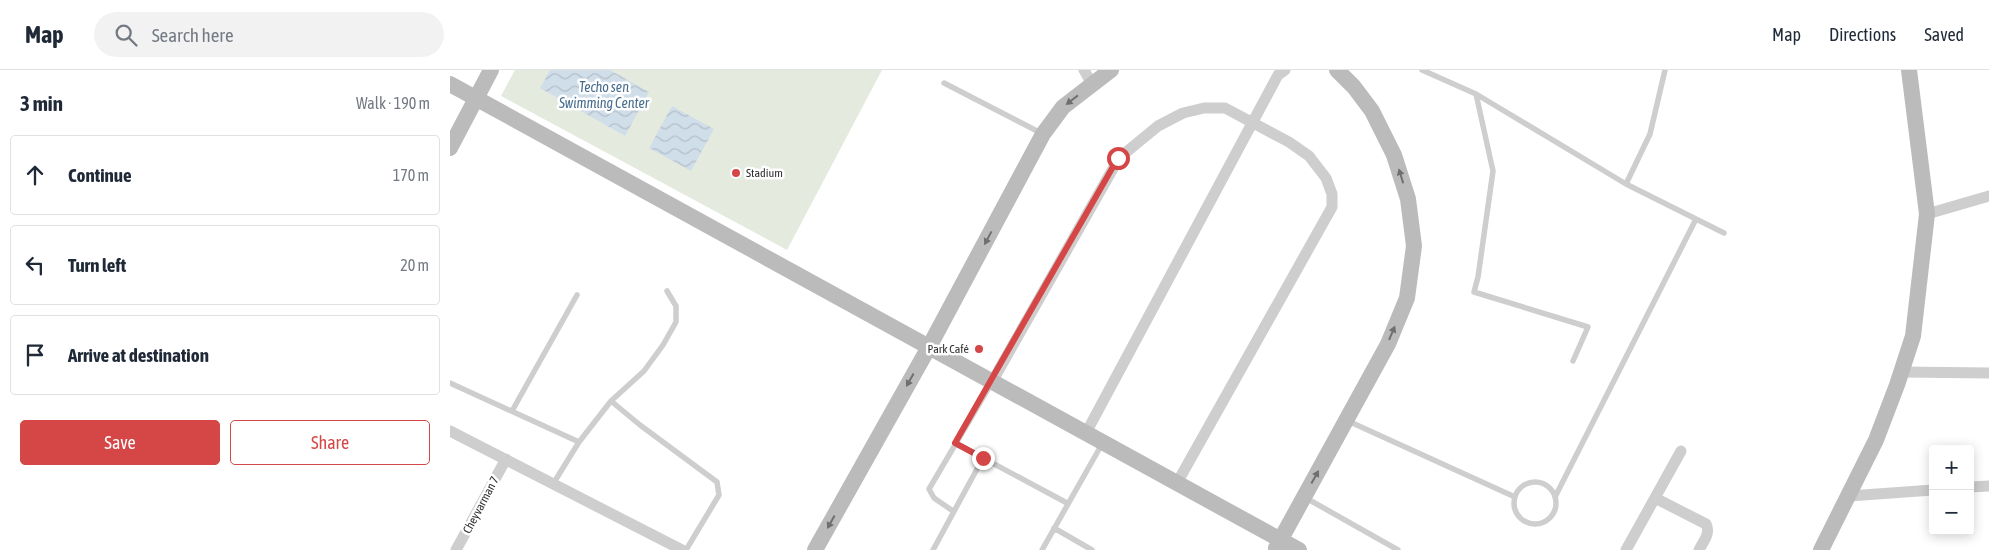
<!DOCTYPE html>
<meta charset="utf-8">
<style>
body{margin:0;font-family:"Asap Condensed",sans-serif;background:#f2f2f3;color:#1f2937}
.controls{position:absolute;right:15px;bottom:15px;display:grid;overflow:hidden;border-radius:5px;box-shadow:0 2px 12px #0003}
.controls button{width:45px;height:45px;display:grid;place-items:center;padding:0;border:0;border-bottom:1px solid #e0e1e3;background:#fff;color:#1f2937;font:25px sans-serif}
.stop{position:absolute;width:15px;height:15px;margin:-11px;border:4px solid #d54747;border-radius:50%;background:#fff}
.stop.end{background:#d54747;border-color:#fff;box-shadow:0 1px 5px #0008}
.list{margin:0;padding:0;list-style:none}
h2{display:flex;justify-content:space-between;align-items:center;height:65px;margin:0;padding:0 20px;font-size:21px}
h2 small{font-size:16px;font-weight:400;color:#747a83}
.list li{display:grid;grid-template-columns:32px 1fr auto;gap:15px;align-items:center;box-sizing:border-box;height:80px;margin:0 10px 10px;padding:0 10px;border:1px solid #e0e1e3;border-radius:5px}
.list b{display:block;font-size:19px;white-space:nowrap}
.list em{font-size:16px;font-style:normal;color:#747a83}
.actions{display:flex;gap:10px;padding:15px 20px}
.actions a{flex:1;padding:11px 0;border:1px solid #d54747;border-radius:5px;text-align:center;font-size:18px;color:#d54747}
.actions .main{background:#d54747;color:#fff}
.icon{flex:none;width:28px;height:28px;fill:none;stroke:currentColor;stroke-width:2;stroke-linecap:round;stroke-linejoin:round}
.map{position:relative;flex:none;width:1539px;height:480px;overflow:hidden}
header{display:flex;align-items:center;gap:30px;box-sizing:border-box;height:70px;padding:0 25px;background:#fff;border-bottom:1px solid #e0e1e3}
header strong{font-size:24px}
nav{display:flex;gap:28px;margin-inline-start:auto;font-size:18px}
.search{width:350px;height:45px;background:#f2f2f3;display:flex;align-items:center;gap:12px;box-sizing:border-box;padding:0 18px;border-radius:28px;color:#747a83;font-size:19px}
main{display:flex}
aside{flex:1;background:#fff}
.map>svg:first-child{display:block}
</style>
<header>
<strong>Map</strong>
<div class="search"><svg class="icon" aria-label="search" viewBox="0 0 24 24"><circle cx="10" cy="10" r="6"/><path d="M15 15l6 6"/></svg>Search here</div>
<nav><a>Map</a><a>Directions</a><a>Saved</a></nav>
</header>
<main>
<aside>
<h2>3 min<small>Walk · 190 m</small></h2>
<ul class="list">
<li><svg class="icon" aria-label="ahead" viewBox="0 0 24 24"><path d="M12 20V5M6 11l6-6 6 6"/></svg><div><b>Continue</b></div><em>170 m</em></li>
<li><svg class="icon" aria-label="left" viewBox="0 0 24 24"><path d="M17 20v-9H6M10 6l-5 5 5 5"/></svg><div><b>Turn left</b></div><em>20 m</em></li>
<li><svg class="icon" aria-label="arrive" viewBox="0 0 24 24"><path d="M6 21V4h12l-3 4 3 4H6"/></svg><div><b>Arrive at destination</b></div></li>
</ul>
<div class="actions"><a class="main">Save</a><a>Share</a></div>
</aside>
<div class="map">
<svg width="1539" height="480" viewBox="0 0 1539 480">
<defs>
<pattern id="water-waves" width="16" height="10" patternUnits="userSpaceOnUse" patternTransform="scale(1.25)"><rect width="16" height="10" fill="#d0deea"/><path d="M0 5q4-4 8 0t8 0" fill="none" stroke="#b3bfc9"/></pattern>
</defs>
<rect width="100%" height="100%" fill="#fff"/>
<!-- pitch -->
<path fill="#e4eade" d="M65 0H432L337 180 51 26Z"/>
<!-- water -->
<path fill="url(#water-waves)" d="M100 0H160L199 22 175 66 90 18Z
M222 36 264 59 241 101 199 78Z"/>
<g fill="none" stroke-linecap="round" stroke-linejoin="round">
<!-- lane -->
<path stroke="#cecece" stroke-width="5.5" d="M972 0 1026 24 1176 114 1274 163
M494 13 591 63
M1026 24 1043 101 1028 207 1024 222 1138 257 1123 291
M1176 114 1200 64 1215 0
M0 313 129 372
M161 331 190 355 267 412 269 425 236 480
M62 341 127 225
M898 351 1065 427
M505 373 533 388
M1064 433a21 21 0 1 1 42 0a21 21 0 1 1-42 0Z
M103 414 129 372 161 331 194 301 213 275 226 252V236L217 221
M1105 427 1246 149
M856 428 948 480
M503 441 484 428 479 419 541 314
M604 458 642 480
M483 480 533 388 617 433
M592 480 652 374"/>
<!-- street -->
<path stroke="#cecece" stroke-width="11" d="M634 0 642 14
M1477 144 1539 126
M1452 302 1539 303
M542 312 669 88 708 56 733 43 754 38H775L839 72 859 86 876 108 882 124V137L727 413
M0 361 232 480
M636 363 828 5 835 0
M1520 417 1539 416
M1399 426 1483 420
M1205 428 1256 454C1261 463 1253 472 1249 480
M6 480 56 389
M1176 480 1231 381"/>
<!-- secondary -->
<path stroke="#bbb" stroke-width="16" d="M0 14 849 480
M0 78 41 0
M826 478 938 274 957 228 964 176 958 129 944 85 922 41 904 17 887 0
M365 480 479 277 593 64 613 37 661 0
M1371 480 1426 370 1447 315 1463 266 1477 144 1459 0"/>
</g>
<!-- one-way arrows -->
<defs><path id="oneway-solid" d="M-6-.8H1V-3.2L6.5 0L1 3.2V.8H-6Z" transform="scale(1.25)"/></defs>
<g fill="#6f6f6f">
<use href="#oneway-solid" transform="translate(622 30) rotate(142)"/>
<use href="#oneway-solid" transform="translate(951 106) rotate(-107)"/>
<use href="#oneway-solid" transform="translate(538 168) rotate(118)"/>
<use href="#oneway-solid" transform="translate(942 263) rotate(-67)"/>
<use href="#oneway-solid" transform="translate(460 310) rotate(119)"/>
<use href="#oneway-solid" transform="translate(865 407) rotate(-61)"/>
<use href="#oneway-solid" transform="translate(381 452) rotate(119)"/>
</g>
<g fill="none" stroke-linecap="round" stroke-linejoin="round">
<!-- route -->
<path stroke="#d54747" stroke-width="6" d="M533 388 505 373 668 88"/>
</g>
<!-- markers -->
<g fill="#d54747" stroke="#fff" stroke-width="2">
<circle cx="286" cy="103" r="5"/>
<circle cx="529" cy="279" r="5"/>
</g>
<g text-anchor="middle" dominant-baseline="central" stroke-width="5" stroke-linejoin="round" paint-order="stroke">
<!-- poi labels -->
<g font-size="12" fill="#313131" stroke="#fff" text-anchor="start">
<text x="296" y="103">Stadium</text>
<text x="519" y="279" text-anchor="end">Park Café</text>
</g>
<!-- street labels -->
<g font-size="12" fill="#313131" stroke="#fff">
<text transform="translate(31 435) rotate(-62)">Cheyvarman 7</text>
</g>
<!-- water labels -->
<g font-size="14" font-style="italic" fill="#466c8d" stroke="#fff">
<text x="154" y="17">Techo sen<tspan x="154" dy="16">Swimming Center</tspan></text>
</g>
</g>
</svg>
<div class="controls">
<button>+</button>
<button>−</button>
</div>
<div class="stop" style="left:668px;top:88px"></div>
<div class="stop end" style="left:533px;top:388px"></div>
</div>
</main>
